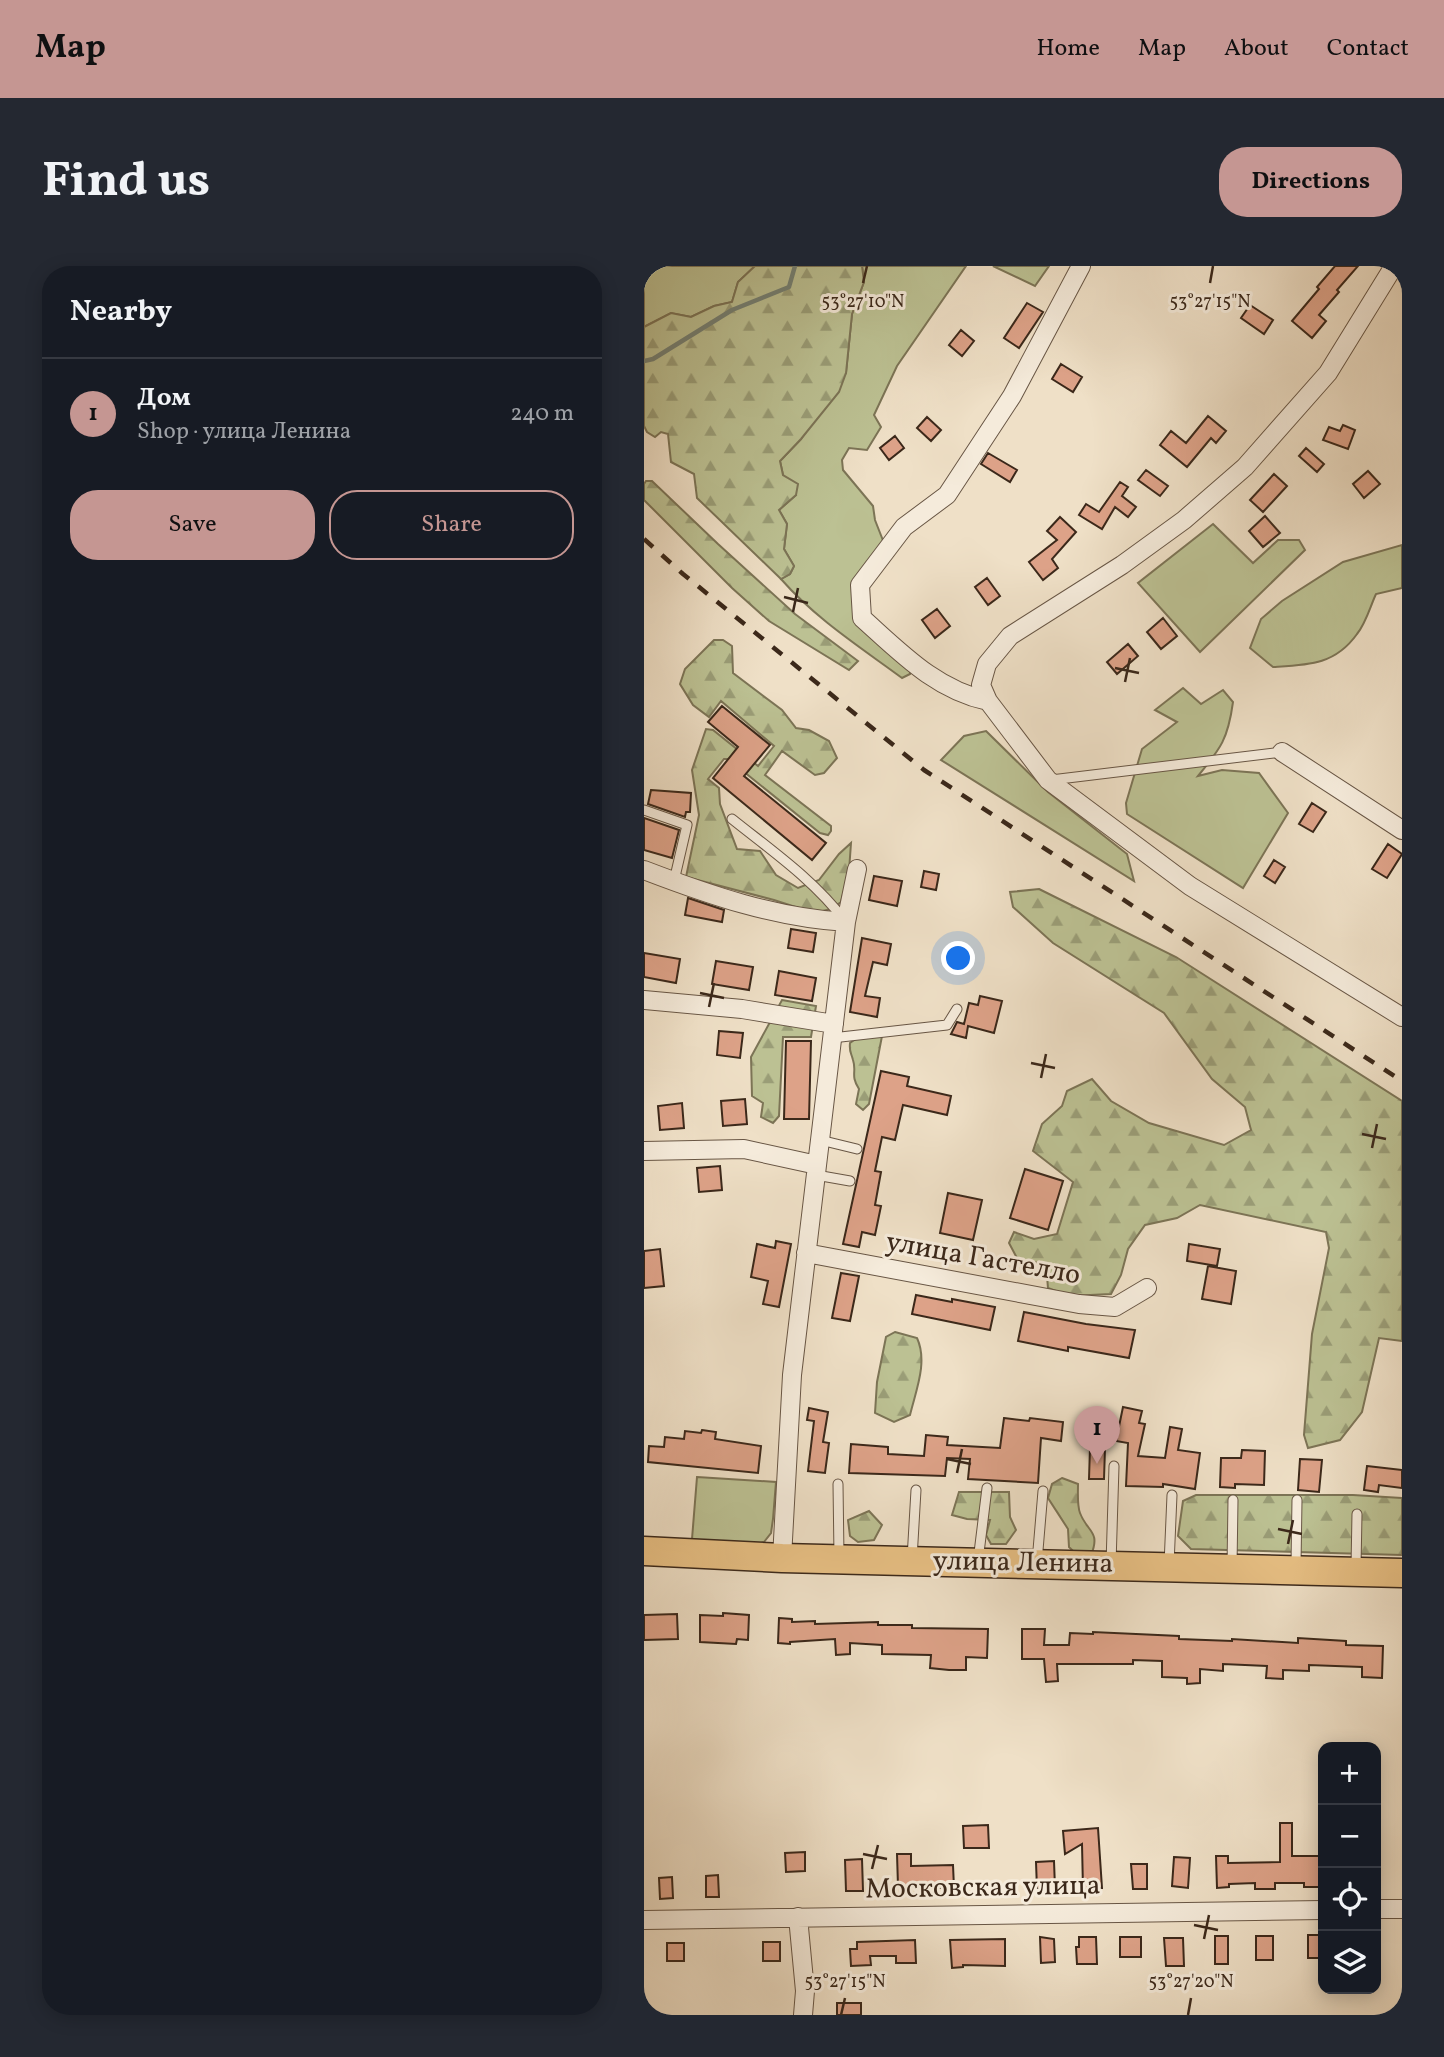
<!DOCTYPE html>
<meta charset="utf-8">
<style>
body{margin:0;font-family:Vollkorn,serif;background:#242831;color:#f1f3f6}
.controls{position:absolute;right:21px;bottom:21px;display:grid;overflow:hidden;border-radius:14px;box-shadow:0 4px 18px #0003}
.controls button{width:63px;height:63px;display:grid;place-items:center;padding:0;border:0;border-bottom:2px solid #363941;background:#171b24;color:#f1f3f6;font:35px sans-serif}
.you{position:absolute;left:315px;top:693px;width:24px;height:24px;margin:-18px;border:5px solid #fff;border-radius:50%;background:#1a73e8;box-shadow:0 0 0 10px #1a73e833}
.badge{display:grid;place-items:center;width:46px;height:46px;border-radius:50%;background:#c59692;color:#111;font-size:23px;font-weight:700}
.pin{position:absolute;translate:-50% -58px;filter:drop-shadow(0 2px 4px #0008)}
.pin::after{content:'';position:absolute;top:37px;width:24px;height:21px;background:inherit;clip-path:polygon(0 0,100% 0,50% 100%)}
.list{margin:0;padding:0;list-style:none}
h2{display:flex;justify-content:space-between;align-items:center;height:91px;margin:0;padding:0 28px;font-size:30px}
h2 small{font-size:23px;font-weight:400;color:#9ea1a6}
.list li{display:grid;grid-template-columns:46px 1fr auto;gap:21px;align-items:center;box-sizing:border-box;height:112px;padding:0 28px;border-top:2px solid #363941}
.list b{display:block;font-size:26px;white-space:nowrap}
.list p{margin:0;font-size:23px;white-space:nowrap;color:#9ea1a6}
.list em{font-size:23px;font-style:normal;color:#9ea1a6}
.actions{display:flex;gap:14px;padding:21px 28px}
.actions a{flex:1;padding:16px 0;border:2px solid #c59692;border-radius:28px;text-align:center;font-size:24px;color:#c59692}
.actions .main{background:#c59692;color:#111}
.icon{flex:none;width:38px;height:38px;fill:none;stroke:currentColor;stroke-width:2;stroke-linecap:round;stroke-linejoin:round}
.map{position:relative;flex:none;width:758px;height:1749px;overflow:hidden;border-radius:28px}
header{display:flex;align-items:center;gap:42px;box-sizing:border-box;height:98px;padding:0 35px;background:#c59692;color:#111}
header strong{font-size:33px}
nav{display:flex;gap:38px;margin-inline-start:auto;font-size:24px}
.intro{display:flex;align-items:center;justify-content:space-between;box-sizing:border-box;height:168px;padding:0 42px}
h1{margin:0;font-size:49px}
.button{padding:18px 32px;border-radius:28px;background:#c59692;color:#111;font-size:24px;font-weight:700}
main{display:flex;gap:42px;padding:0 42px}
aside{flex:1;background:#171b24;border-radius:28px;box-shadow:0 4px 18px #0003}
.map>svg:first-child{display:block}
</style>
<header>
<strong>Map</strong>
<nav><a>Home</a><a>Map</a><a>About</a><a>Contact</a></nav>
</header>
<div class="intro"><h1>Find us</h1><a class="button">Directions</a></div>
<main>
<aside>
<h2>Nearby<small></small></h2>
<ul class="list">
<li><span class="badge">1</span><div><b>Дом</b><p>Shop · улица Ленина</p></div><em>240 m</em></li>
</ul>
<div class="actions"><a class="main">Save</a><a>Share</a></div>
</aside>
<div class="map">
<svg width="758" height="1749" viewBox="0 0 758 1749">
<defs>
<pattern id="forest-firs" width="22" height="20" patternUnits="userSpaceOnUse" patternTransform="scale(1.75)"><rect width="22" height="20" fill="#bcc193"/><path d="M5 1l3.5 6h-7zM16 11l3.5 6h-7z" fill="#9a9d77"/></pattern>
</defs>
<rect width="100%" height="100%" fill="#efe0c7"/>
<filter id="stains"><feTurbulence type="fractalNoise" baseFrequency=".00286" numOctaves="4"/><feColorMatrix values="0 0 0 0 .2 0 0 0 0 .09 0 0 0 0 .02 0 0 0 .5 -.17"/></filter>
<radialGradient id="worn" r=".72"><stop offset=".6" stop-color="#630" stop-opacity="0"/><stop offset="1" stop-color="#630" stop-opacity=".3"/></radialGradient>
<!-- green -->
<path fill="#bcc193" stroke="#7c7456" stroke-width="2" d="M0 0H111L94 16 88 36 70 40 47 51 27 47 0 61Z
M218 0H322L253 100 230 149 237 161 223 184 205 182 198 194 199 204 229 240 231 254 240 277 209 322 215 352 267 399 266 408 258 412C216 381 172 353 137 313L146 308 150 300 140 283 143 258 135 244 152 229 139 209 136 195 157 173 202 107 208 48 220 16Z
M349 0H405L391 20Z
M569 258 609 297 634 274H655L661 284 556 386 494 317Z
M758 279V322L732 328C726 341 722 357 713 368 691 399 664 399 629 401L606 382 617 353 638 335 699 296Z
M539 422 557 438 579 424 589 436C584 473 577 482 554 510L578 504 615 507 644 547 599 622 483 548 482 537 498 483 533 456 511 444Z
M342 465 404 526 483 588 490 615 297 494 320 470Z
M53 1211 132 1216 129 1253 127 1267 120 1276 109 1280 48 1273Z"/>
<!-- forest -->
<path fill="url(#forest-firs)" stroke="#7c7456" stroke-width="2" d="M111 0H218L220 16 208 48 202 107 195 126 157 173 136 195 139 209 154 218 152 229 135 244 143 258 140 283 150 300 146 308 137 313 53 232 50 208 27 196 24 168 17 166 11 171 3 166 0 160V61L27 47 47 51 70 40 88 36 94 16Z
M2 215H8L74 278 151 348 214 395 205 404 125 355 88 322 0 234V218Z
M70 374H79L88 380 89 407 138 444 152 462 165 464 185 475 193 492 180 507 171 509 138 485 121 509 187 560V565L184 569 176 567 84 493H80L64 513 75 522 76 538 93 583 116 585 132 609 154 622 175 614 195 588 207 577 205 605 197 636 187 643 170 647 130 634 42 611 55 549 48 504 62 463 69 464 114 500 130 480 77 435 65 451 49 439 36 418 41 403Z
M395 623 532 691 758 835V1075L735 1072 718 1146 696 1174 664 1182 660 1169 668 1068 685 982 682 966 556 939 533 952 501 959 484 983 477 1009 467 1028 425 1030 404 1022 402 998 374 994 365 977 370 966 390 973 413 968 429 916 389 885 398 858 418 840 423 825 448 813 467 835 505 857 580 879 607 864 601 841 568 813 520 747 409 677 369 641 366 626Z
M138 734 172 740 167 771H139L135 850 129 857 117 851 119 837 108 830 107 791Z
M238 770 225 838 219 844 212 838 215 823C206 809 213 806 209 794 207 786 205 786 206 777L213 772Z
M251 1066 273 1072C284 1096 272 1124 266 1149L250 1156 231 1147 233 1116 242 1071Z
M418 1212 434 1218C434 1226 433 1239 436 1247 443 1266 457 1265 447 1289L434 1290 425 1281 424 1263 404 1232 408 1218Z
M315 1226H365L366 1251 372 1264 362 1278H347L342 1269 346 1254 323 1253 308 1249Z
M552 1229H709L758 1232V1289L547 1283 534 1270 539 1235Z
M225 1245 238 1259 230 1274 214 1276 206 1270 204 1254Z"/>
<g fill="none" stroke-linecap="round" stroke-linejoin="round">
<!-- stream -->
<path stroke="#748175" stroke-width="4.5" d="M0 95 9 93 88 44 145 21 151 0"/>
</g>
<!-- building -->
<path fill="#dda288" stroke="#3b281a" stroke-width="2" d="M691 0H714L693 24 695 26 675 49 682 55 668 72 648 55 675 23 673 21Z
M383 37 399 46 375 82 360 72Z
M606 39 629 54 620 68 597 52Z
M317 64 330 75 318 90 305 79Z
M417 98 438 111 429 126 408 113Z
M564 150 582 165 572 177 567 172 543 201 516 179 527 165 542 177Z
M283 151 297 164 287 175 273 162Z
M699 159 711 164 704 183 679 174 685 161 696 165Z
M251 170 260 182 245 194 236 182Z
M662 182 680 198 673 206 655 190Z
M344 187 373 204 366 216 337 198Z
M502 204 524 220 516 230 494 214Z
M724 205 736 218 720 232 709 218Z
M630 208 643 220 619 246 606 234Z
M476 216 484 221 478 230 492 241 484 251 471 241 458 263 435 249 442 238 455 246Z
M621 250 636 267 619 281 605 265Z
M416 251 432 266 408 293 414 302 399 314 385 296 413 274 403 265Z
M343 312 356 330 344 339 331 321Z
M293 343 306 360 291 372 278 354Z
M519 352 533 370 517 383 503 366Z
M484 378 494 390 473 408 463 396Z
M78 440 126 479 100 510 182 577 168 594 69 512 94 481 64 456Z
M7 524 47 527 46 546H42L41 551 4 538Z
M668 537 682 546 669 566 655 558Z
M0 552 35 564 28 592 0 584Z
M744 578 758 588 743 612 728 603Z
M630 594 641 601 631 617 620 610Z
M280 605 295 608 292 624 277 621Z
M230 610 258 615 253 640 225 634Z
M44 632 80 644 78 656 41 649Z
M147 663 172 667 169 686 144 682Z
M218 672 247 678 243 699 229 696 221 730 236 732 233 751 206 746Z
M0 687 36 693 32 717 0 711Z
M72 695 109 701 105 724 68 718Z
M135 705 172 712 168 735 131 729Z
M336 730 358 735 350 767 324 760 322 772 307 768 313 756 320 758 325 737 334 739Z
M75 765 99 767 96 792 73 789Z
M142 775H167L165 853H140Z
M237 805 265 811 263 820 307 830 303 849 259 839 251 874 238 871 231 905 237 906 231 939 237 940 231 969 218 966 215 981 199 978Z
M101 833 103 858 79 860 77 835Z
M38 837 40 862 16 864 14 840Z
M76 900 78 924 55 926 53 902Z
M381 903 419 915 404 964 366 952Z
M304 927 338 934 329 974 296 967Z
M132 975 147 978 135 1041 119 1038 124 1015 107 1011 113 978 131 982Z
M545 978 576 983 573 1000 543 995Z
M16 983 20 1020 0 1022V985Z
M564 1000 592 1005 587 1038 558 1033Z
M197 1007 215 1010 206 1055 188 1052Z
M272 1029 308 1036V1033L351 1041 346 1064 268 1048Z
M380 1046 442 1058 491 1064 485 1092 424 1081V1085L374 1075Z
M479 1141 498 1145 495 1157 501 1158 494 1190 521 1192 526 1161 538 1163 534 1184 556 1187 551 1223 519 1218V1221L482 1220 484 1177 472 1175Z
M165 1142 184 1146 179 1176 185 1177 181 1207 164 1205 170 1155 163 1154Z
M360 1152 385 1155 386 1152 419 1156 417 1175 397 1172 394 1217 324 1213 326 1193 303 1192 301 1210 205 1207 207 1178 244 1181V1188L280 1190 282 1169 304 1171 303 1179 356 1182Z
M58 1164 72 1166 71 1173 117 1180 114 1207 4 1196 5 1180 20 1181 21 1171 40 1173 41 1165 57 1167Z
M446 1182H461L460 1213H445Z
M598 1184 621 1185 620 1219 591 1218V1222L576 1221 577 1192H597Z
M656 1193 678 1194 675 1226 654 1224Z
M723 1200 758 1204V1222L735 1219 734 1226 720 1224Z
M79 1347 105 1349 104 1374 93 1373 92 1378 56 1376V1349L79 1350Z
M33 1348 34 1373 0 1374V1349Z
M135 1352 148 1353V1356L171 1355V1358L234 1356V1359H268V1362L344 1363 343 1392 322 1391V1404H305L286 1402 287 1389 238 1388V1379L206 1377V1388L192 1389 191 1373 146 1376V1378L134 1377Z
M378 1363H401L400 1379H425L426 1367 449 1368V1366L535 1370V1373L588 1375V1373L654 1377V1372L702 1375V1379L739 1380 738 1412 718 1411V1401L665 1399V1405L639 1404V1413L622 1412 623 1400 579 1398V1405L556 1403V1417L543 1418V1412L518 1411V1395L489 1394V1398H413L414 1415 402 1416 400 1393H378Z
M636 1557H648V1590H679V1621H660V1617H631V1623H611V1617L585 1618V1621L573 1622 572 1590H584V1597L636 1596Z
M344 1559 345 1582H320L319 1560Z
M454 1562 458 1622 439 1623 438 1578 421 1588 419 1565Z
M161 1586V1605L142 1606 141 1587Z
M253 1588H267V1600L309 1599 310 1622H287V1619L254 1620Z
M530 1591 546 1592 544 1622 528 1620Z
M218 1593 219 1625H202L201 1594Z
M410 1595 411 1622 393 1623 392 1596Z
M487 1598H503V1623H489Z
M74 1609 75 1631H62V1610Z
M28 1611 29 1632 16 1633 15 1612Z
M664 1669H679V1692H664Z
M571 1670H584V1698H571Z
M612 1670H629V1694H612Z
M396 1671 410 1673 411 1696 397 1697Z
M435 1671H452L453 1698H433L432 1681H435Z
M476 1671H497V1691H476Z
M520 1672H539L540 1700H522Z
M361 1673V1700L319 1699V1701L308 1702 306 1674Z
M271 1674 272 1697H252V1690H226L227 1699 207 1700 206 1683H213V1676Z
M119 1676H136V1695H119Z
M23 1677H40V1695H23Z
M193 1737H217V1749H193Z"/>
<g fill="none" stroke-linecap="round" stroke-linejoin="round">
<defs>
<path id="service" d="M407 514 638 486
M0 544 43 559 30 615
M88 553C128 585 170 614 201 655
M188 772 303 759 313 743
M176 874 213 883
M172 909 206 915
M194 1218 195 1290
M268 1293 272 1224
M334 1295 343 1222
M393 1296 399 1225
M467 1298 470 1200
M525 1299 528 1229
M652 1299 653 1234
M588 1301 589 1234
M712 1301 713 1248"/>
<path id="minor" d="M750 0 684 107 601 201 540 254 478 299 366 370 343 398 337 419 344 435 404 514 546 620 758 751
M344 435C292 424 257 387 218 352L216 319 260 261 303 229 368 130 437 0
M638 486 758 564
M0 604C65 629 132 652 202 656
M0 734 98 743 190 758
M0 885 100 883 173 899
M162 987 435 1038 471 1041 503 1022
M138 1292 148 1109 202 656 213 603
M732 1643H758
M154 1651 161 1725 159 1749
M0 1654 679 1644"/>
<path id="primary" d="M0 1285 138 1292 758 1307"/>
</defs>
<!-- service casing -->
<use href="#service" stroke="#685645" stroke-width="11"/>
<!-- minor casing -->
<use href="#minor" stroke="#685645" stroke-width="20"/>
<!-- primary casing -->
<use href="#primary" stroke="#3b281a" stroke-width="31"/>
<!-- service -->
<use href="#service" stroke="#f5ebdb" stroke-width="9"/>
<!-- minor -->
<use href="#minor" stroke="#f5ebdb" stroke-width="18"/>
<!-- primary -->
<use href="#primary" stroke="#e8c084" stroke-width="28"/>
<!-- rail -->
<path stroke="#3b281a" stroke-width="4.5" stroke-dasharray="12 12" stroke-linecap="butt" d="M0 273 39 308 280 504 758 815"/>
</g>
<!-- ticks -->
<path fill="none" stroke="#3b281a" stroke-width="2.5" d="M219 17 223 0M566 17 569 0M140 331 164 337M149 346 154 322M471 402 495 407M481 416 486 392M56 727 80 732M65 741 70 717M387 797 411 802M397 812 402 788M718 868 742 873M728 882 733 858M303 1193 327 1198M313 1207 318 1183M634 1263 658 1268M644 1278 649 1254M219 1588 243 1593M228 1603 234 1579M550 1659 574 1664M560 1673 565 1649M197 1749 201 1732M544 1749 547 1732"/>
<g text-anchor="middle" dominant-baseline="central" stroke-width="6" stroke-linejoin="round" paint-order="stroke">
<!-- street labels -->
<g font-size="28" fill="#3b281a" stroke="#f5ebdb">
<text transform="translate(339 993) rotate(10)">улица Гастелло</text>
<text transform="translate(379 1297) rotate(1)">улица Ленина</text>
<text transform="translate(339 1622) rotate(-1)">Московская улица</text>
</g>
</g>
<g font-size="18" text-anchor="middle" fill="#3b281a" stroke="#f5ebdb" stroke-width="6" stroke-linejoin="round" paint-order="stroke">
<text x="219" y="41">53°27'10"N</text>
<text x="566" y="41">53°27'15"N</text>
<text x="201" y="1721">53°27'15"N</text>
<text x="547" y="1721">53°27'20"N</text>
</g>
<rect width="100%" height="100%" filter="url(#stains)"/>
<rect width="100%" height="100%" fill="url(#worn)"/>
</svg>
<div class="controls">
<button>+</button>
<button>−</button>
<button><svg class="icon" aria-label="locate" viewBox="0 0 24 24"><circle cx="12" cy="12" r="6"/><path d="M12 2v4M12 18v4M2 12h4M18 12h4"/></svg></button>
<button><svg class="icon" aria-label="layers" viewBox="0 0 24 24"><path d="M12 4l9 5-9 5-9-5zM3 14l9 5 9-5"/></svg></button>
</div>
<div class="you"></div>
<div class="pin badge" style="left:453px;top:1198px">1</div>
</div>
</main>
